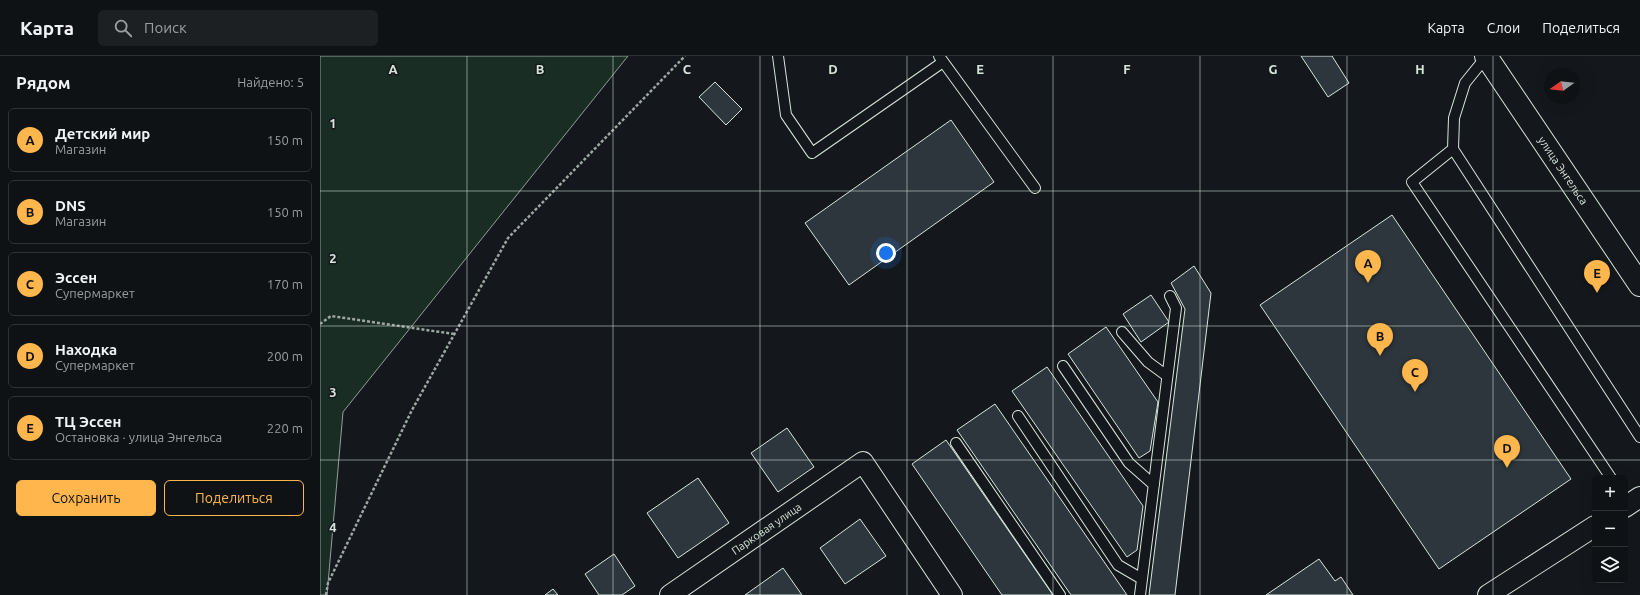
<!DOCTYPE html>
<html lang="ru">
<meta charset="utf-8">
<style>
body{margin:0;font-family:Ubuntu,sans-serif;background:#1d2022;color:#f1f3f6}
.controls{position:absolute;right:12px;bottom:12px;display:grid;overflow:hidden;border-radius:6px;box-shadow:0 4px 16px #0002}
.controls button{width:36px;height:36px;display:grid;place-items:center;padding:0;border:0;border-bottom:1px solid #2f3234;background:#0f1215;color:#f1f3f6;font:20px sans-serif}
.compass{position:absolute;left:1224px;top:12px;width:36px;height:36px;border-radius:50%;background:#0f1215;box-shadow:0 4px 16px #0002;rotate:255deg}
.you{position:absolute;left:566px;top:197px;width:14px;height:14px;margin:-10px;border:3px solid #fff;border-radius:50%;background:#1a73e8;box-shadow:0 0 0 6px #1a73e833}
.badge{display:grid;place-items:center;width:26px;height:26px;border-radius:50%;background:#ffb74d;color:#111;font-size:13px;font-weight:700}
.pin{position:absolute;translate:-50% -33px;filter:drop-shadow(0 1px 2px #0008)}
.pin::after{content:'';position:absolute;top:21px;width:14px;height:12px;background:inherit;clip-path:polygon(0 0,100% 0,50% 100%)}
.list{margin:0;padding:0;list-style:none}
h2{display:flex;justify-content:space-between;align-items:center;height:52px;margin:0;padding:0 16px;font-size:17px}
h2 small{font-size:13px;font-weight:400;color:#9b9ea0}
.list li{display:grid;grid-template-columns:26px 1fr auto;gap:12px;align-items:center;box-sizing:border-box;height:64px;margin:0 8px 8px;padding:0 8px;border:1px solid #2f3234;border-radius:6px}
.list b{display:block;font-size:15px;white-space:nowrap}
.list p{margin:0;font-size:13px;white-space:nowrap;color:#9b9ea0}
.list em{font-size:13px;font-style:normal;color:#9b9ea0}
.actions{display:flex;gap:8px;padding:12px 16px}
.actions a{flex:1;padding:9px 0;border:1px solid #ffb74d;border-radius:6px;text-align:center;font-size:14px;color:#ffb74d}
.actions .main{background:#ffb74d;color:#111}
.icon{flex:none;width:22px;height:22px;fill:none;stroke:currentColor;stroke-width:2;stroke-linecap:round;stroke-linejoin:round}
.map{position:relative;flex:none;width:1320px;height:539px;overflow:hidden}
header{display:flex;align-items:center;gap:24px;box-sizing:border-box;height:56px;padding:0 20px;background:#0f1215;border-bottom:1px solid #2f3234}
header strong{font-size:19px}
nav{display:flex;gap:22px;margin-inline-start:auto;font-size:14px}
.search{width:280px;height:36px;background:#1d2022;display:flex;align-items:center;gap:10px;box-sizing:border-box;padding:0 14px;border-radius:6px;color:#9b9ea0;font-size:15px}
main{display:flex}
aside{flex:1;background:#0f1215}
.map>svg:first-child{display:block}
</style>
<header>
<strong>Карта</strong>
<div class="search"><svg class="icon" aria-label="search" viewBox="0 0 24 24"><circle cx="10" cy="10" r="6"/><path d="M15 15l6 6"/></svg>Поиск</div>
<nav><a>Карта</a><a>Слои</a><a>Поделиться</a></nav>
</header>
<main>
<aside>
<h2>Рядом<small>Найдено: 5</small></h2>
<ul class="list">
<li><span class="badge">A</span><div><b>Детский мир</b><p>Магазин</p></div><em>150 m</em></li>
<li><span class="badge">B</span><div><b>DNS</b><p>Магазин</p></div><em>150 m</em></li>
<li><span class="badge">C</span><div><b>Эссен</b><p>Супермаркет</p></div><em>170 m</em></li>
<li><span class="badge">D</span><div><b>Находка</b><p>Супермаркет</p></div><em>200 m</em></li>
<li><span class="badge">E</span><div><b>ТЦ Эссен</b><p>Остановка · улица Энгельса</p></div><em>220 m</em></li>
</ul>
<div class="actions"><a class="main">Сохранить</a><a>Поделиться</a></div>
</aside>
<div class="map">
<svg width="1320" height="539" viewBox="0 0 1320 539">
<rect width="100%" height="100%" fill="#14181c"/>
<!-- green -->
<path fill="#1a2d24" stroke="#939e99" d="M0 0H308L23 356 7 539H0Z"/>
<!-- building -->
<path fill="#2c363c" stroke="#d8e6dc" d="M981 0H1012L1029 27 1008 41Z
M395 26 422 53 406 69 379 41Z
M631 64 674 126 529 229 485 167Z
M1072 159 1251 423 1119 513 940 249Z
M874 210 891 237 855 539H829L865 253 851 227Z
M831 239 849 266 821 286 803 258Z
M786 271 838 346 830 395 819 402 748 298Z
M727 311 823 450 817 494 807 501 692 335Z
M675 348 807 539H751L637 374Z
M467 372 494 411 458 436 431 397Z
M626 384 733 539H682L592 408Z
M378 422 409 467 358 502 327 457Z
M540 463 566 500 525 528 500 492Z
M294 498 315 530 302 539H279L265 518Z
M999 503 1015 525 1021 521 1033 539H946Z
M463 512 482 539H425Z
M233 533 238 539H225Z"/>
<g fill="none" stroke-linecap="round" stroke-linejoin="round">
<defs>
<path id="service" d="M458 0 466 59 492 97 623 6
M619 0 715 132
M1166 1 1145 27 1134 62 1133 93 1320 381
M1133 93 1092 126 1291 422
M802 276 828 306 847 320
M743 310 809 407 834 429
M698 360 798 509 822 523
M636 387 740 539
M820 539 856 252 850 240"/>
<g id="minor">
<path d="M1305 451 1320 441"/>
<path id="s1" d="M350 539 543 406 632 539"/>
<path d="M1168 539 1275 470"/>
</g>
<g id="secondary">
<path id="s2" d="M1166 0 1320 229"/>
</g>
</defs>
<!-- service casing -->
<use href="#service" stroke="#d8e6dc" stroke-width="12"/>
<!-- minor casing -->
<use href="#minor" stroke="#d8e6dc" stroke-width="22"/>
<!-- secondary casing -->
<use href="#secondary" stroke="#d8e6dc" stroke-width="24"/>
<!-- path -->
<path stroke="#9da8a2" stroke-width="2.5" stroke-dasharray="3 2" stroke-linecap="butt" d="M0 268 11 260 134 278
M6 539 8 527 92 354 188 182 365 0"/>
<!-- service -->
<use href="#service" stroke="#14181c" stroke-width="10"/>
<!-- minor -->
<use href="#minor" stroke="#14181c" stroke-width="20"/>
<!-- secondary -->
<use href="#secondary" stroke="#14181c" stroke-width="22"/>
</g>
<!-- grid -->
<path fill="none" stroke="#d8e6dc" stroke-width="1" stroke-opacity="0.55" d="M147 0V539M293 0V539M440 0V539M587 0V539M733 0V539M880 0V539M1027 0V539M1173 0V539M0 135H1320M0 270H1320M0 404H1320"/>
<g text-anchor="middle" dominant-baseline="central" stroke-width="3" stroke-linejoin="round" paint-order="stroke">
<!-- street labels -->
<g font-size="11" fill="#d8e6dc" stroke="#14181c">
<text stroke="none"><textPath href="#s2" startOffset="138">улица Энгельса</textPath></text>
<text stroke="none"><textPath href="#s1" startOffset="117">Парковая улица</textPath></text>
</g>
</g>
<g font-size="13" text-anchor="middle" font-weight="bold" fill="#d8e6dc" stroke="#14181c" stroke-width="3" stroke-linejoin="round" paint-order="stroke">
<text x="73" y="18">A</text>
<text x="220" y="18">B</text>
<text x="367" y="18">C</text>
<text x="513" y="18">D</text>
<text x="660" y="18">E</text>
<text x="807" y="18">F</text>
<text x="953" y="18">G</text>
<text x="1100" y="18">H</text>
<text x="13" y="72">1</text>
<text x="13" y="207">2</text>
<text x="13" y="341">3</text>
<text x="13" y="476">4</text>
</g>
</svg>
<div class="controls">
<button>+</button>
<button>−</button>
<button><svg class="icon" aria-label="layers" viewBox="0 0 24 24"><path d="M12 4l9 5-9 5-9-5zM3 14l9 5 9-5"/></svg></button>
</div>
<svg class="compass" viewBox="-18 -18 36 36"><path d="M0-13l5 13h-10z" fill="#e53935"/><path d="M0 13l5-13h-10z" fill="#9b9ea0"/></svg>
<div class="you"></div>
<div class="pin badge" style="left:1048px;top:227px">A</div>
<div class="pin badge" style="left:1060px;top:300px">B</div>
<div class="pin badge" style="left:1095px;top:336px">C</div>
<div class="pin badge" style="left:1187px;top:412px">D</div>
<div class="pin badge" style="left:1277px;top:237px">E</div>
</div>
</main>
